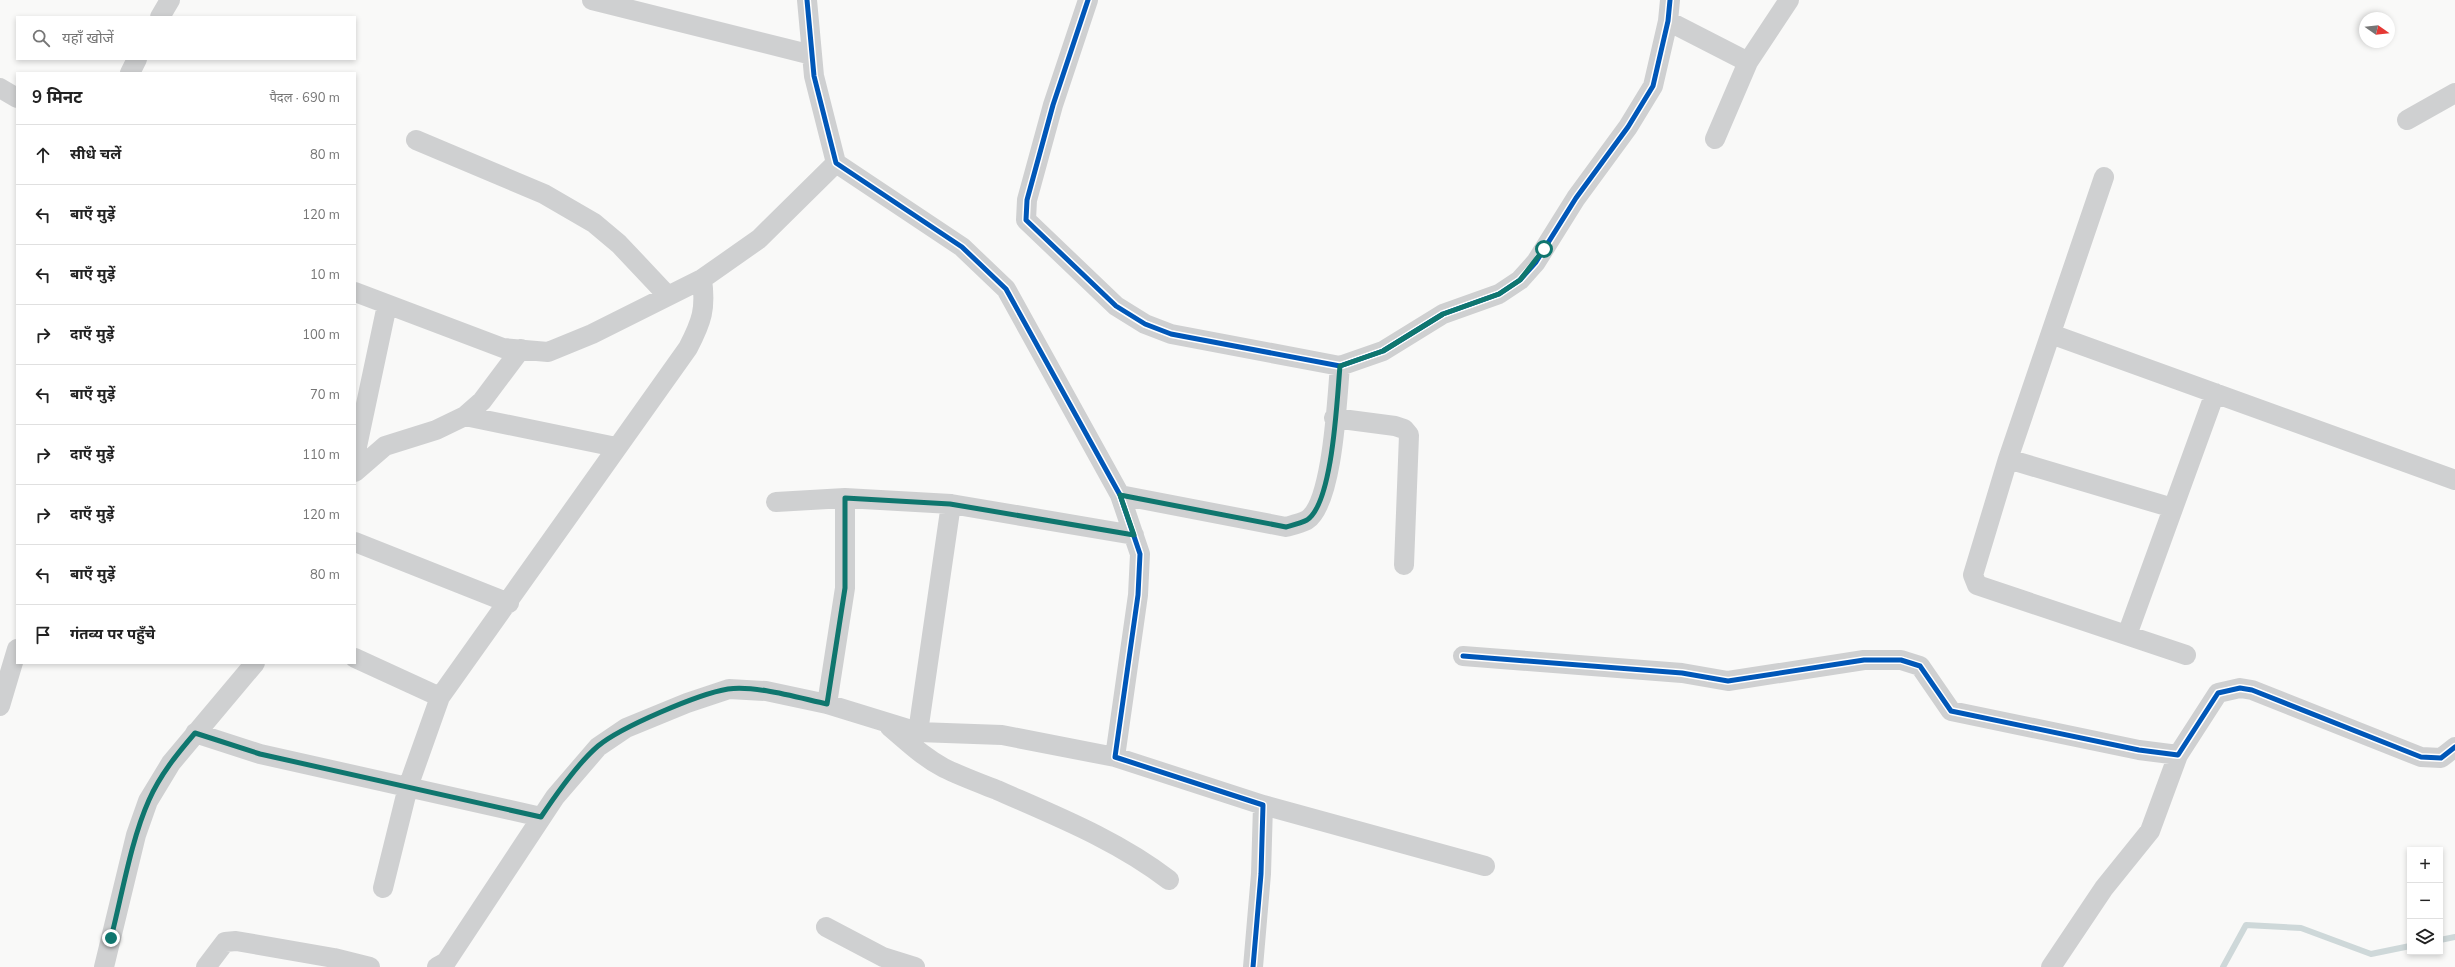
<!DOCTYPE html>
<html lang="hi">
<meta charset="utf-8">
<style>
body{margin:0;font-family:"Nunito Sans","Noto Sans Devanagari",sans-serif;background:#f6f6f6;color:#222}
.controls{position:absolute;right:12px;bottom:12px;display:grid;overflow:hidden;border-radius:0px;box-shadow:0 2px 6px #0003}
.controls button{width:36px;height:36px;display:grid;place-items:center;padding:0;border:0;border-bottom:1px solid #e0e0e0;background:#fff;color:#222;font:20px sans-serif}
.compass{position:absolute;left:2359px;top:12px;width:36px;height:36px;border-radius:50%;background:#fff;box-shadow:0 2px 6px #0003;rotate:104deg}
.stop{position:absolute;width:12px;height:12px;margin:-9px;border:3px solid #0f766e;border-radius:50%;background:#fff}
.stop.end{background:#0f766e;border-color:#fff;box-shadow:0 1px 4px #0008}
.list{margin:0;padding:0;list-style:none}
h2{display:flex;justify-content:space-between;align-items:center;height:52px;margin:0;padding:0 16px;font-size:17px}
h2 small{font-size:13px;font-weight:400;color:#767676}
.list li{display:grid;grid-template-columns:26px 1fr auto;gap:12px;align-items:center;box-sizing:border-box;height:60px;padding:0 16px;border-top:1px solid #e0e0e0}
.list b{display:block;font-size:15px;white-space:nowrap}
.list em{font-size:13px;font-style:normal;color:#767676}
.icon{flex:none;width:22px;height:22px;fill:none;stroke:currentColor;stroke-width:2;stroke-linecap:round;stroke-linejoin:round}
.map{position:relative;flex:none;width:2455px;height:967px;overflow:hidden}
.search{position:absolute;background:#fff;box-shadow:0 2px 6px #0003;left:16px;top:16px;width:340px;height:44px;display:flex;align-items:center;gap:10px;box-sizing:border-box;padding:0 14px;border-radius:0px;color:#767676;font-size:15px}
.panel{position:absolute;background:#fff;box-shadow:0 2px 6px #0003;left:16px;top:72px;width:340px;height:592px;border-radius:0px}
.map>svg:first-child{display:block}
</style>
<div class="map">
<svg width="2455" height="967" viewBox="0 0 2455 967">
<rect width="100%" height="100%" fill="#f9f9f8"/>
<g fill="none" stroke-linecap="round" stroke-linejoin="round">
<!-- stream -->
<path stroke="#ced8d9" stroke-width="6" d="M2440 940 2455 937
M2223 967 2246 925 2301 928 2371 954 2410 946"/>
<!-- minor -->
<path stroke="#cfd0d1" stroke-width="20" d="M592 0 812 55
M807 0 814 76 836 163 962 247 1006 289 1120 495 1140 554 1138 595 1115 757 1263 805 1261 874 1253 967
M1088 0 1053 105 1027 200 1026 220 1116 306 1145 324 1171 334 1340 366 1383 351 1443 314 1499 294 1520 280 1536 262 1576 198 1628 127 1653 86 1668 21 1670 0
M160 17 170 0
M1668 21 1748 62
M130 73 137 59
M0 88 17 98
M2407 120 2455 93
M1715 139 1748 62 1789 0
M416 140 544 194 594 223 619 244 668 296
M2104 177 2008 459 1973 575 1977 585 2186 655
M355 292 503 348 548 352 592 334 702 279 759 239 836 163
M2051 334 2455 480
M465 416 616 447
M1334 418 1395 426 1404 429 1409 435 1404 565
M355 456 387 305
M2008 459 2173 508
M355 472 385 446 436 430 465 416 482 401 521 349
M1120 495 1286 527C1293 525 1301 523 1307 520 1333 503 1337 398 1340 366
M776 502 845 498 951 504 1134 535
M355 542 509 603
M2127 635 2215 393
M1463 656 1682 673 1728 681 1864 660H1901L1920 666 1951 711 2139 750 2178 755 2218 693 2240 688 2252 690 2421 757 2441 758 2455 747
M355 658 440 697 688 348C702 321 706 309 702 279
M827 704 845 588V498
M0 706 17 649
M890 727C908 742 923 757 944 768 960 776 979 783 997 790 1056 816 1117 840 1169 880
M918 732 951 504
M195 733 260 754 541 817
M1263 805 1485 866
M383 888 408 787 440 697
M826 927 883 957 915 967
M104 967 136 835 148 801 171 763 255 663
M206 967 225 942 236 941 334 958 370 967
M437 967 446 962 555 797 598 747 626 728 687 703 729 689 766 691 827 704 918 732 1002 735 1115 757
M2051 967 2104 888 2150 831 2178 755"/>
<defs>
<path id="cycleway" d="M807 0 814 76 836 163 962 247 1006 289 1120 495 1140 554 1138 595 1115 757 1263 805 1261 874 1253 967
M1088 0 1053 105 1027 200 1026 220 1116 306 1145 324 1171 334 1340 366 1383 351 1443 314 1499 294 1520 280 1536 262 1576 198 1628 127 1653 86 1668 21 1670 0
M1463 656 1682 673 1728 681 1864 660H1901L1920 666 1951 711 2139 750 2178 755 2218 693 2240 688 2252 690 2421 757 2441 758 2455 747"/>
</defs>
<!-- cycleway casing -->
<use href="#cycleway" stroke="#fff" stroke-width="8"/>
<!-- cycleway -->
<use href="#cycleway" stroke="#0057b8" stroke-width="5"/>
</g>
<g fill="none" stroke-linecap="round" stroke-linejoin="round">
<!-- route -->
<path stroke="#0f766e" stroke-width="5" d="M111 938C122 895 131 840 149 800 160 775 177 754 195 733L260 754 541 817C555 796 578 763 598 746 621 727 698 694 728 689 755 685 799 698 827 704L845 588V498L950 504 1134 535 1120 495 1286 527C1293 525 1301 523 1307 520 1333 503 1337 398 1340 366L1383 351 1443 314 1499 294 1520 280 1544 249"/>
</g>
</svg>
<div class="controls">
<button>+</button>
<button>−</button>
<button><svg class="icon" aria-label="layers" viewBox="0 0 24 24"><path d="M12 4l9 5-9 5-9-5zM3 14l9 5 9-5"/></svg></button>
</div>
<svg class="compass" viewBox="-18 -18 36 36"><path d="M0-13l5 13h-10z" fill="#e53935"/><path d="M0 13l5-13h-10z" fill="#767676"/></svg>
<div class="stop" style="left:1544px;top:249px"></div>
<div class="stop end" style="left:111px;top:938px"></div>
<div class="search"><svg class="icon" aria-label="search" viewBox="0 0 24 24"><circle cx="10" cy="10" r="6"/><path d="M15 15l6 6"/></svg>यहाँ खोजें</div>
<section class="panel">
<h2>9 मिनट<small>पैदल · 690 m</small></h2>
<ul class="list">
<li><svg class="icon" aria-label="ahead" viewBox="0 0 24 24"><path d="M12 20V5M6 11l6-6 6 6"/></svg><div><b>सीधे चलें</b></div><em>80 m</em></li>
<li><svg class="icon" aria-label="left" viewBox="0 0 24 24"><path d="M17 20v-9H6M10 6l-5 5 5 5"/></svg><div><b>बाएँ मुड़ें</b></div><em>120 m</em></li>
<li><svg class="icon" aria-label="left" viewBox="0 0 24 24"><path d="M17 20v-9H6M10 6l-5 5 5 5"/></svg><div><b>बाएँ मुड़ें</b></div><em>10 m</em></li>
<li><svg class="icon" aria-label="right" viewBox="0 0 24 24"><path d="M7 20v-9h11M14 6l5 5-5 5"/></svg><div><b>दाएँ मुड़ें</b></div><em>100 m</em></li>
<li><svg class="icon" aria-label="left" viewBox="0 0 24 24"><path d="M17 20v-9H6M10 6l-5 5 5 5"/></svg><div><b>बाएँ मुड़ें</b></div><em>70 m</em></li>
<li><svg class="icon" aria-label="right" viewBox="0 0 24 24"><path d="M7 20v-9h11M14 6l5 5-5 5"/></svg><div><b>दाएँ मुड़ें</b></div><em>110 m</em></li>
<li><svg class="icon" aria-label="right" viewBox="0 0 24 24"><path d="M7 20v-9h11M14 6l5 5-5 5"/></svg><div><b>दाएँ मुड़ें</b></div><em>120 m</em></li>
<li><svg class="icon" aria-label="left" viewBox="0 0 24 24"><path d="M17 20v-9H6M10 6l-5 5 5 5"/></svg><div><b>बाएँ मुड़ें</b></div><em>80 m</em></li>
<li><svg class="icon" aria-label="arrive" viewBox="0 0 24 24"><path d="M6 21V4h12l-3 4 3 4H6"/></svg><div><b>गंतव्य पर पहुँचे</b></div></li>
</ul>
</section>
</div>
